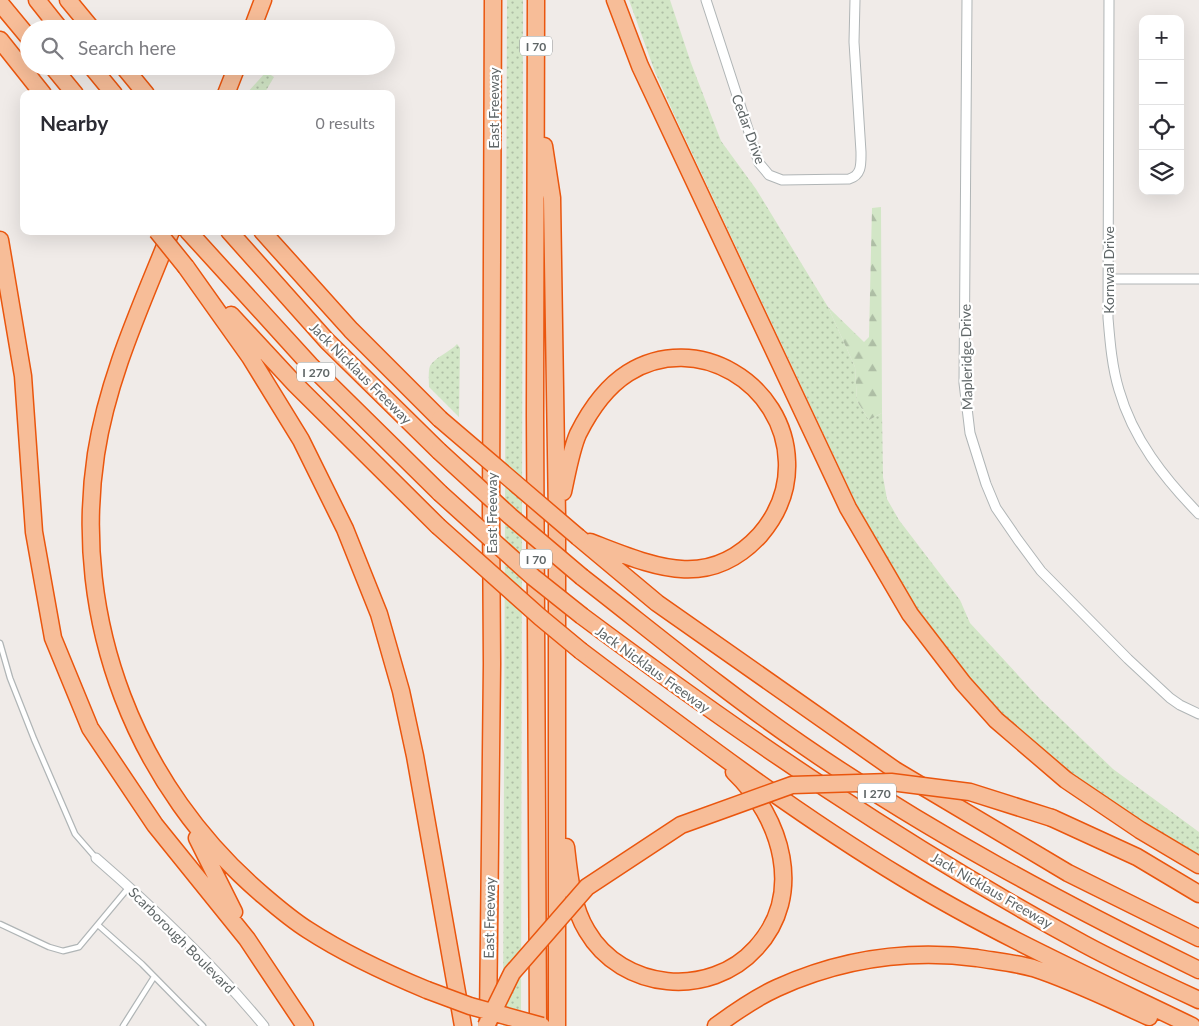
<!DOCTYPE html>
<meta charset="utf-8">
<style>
body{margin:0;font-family:Lato,sans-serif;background:#f7f7f7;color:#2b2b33}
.controls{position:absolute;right:15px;top:15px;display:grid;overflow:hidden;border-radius:10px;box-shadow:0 5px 20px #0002}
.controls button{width:45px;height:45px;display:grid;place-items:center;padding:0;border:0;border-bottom:1px solid #e1e1e2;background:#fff;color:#2b2b33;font:25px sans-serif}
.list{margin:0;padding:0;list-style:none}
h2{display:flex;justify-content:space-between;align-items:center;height:65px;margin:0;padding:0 20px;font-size:21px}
h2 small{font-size:16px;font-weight:400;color:#7c7c81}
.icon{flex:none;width:28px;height:28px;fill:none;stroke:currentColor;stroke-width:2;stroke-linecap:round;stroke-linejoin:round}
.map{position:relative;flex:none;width:1199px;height:1026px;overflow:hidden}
.search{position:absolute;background:#fff;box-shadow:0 5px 20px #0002;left:20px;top:20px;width:375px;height:55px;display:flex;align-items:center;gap:12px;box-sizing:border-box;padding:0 18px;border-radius:28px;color:#7c7c81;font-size:19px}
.panel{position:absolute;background:#fff;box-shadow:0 5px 20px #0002;left:20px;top:90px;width:375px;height:145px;border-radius:10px}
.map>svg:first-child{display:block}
</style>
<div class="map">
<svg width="1199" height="1026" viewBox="0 0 1199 1026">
<defs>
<pattern id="grass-dots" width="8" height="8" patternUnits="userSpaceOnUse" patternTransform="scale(1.25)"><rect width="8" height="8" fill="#d2e6c6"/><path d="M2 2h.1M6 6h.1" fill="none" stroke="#aebea5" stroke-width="1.8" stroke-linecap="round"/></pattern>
<pattern id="forest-firs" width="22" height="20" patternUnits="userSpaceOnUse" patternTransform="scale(1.25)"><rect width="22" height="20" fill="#d2e6c6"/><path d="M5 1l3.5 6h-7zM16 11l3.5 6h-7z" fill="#aebea5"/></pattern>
</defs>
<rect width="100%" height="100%" fill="#f0ebe8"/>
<!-- grass -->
<path fill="url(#grass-dots)" d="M507 0H523L521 1026H503Z
M629 0H670L691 63 721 141 756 189 828 307 855 367 857 401 869 420 882 413 883 477 887 499 899 520 960 600 970 623 1040 699 1113 769 1199 832V859L1082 785 982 698 908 600 879 552 678 123 655 72Z
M266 72 274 77 264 94H246Z
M457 344 460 348 459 417 429 387C429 381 428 371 430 366 434 358 451 351 457 344Z"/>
<!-- forest -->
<path fill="url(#forest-firs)" d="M881 207 882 413 869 420 857 401 855 367 828 307 864 342 869 337 872 208Z"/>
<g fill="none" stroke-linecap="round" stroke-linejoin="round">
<defs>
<path id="service" d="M0 643 10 678 34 739 75 834 96 858
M0 924 49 947 63 951 79 947 129 887
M98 925 142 964 203 1026
M123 1026 154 977"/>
<path id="minor" d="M706 0 759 163 769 175 782 180 849 179C862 175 861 164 861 152L854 42 855 0
M967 0 964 383 970 433 986 484 996 508 1018 540 1041 571 1128 659 1170 698 1180 705 1199 714
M1109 0 1108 318C1110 342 1112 367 1119 390 1133 439 1164 478 1199 514
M1108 279H1199
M96 858C156 910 213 964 264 1026"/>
<path id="motorway" d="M37 0 60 29
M68 0 92 29
M536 0 535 415 538 1026
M615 0 640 66 848 508 910 614 963 683 996 720 1066 780 1140 830 1199 865
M0 3 29 38
M252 29 263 0
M0 40 43 94
M52 66 75 94
M91 66 114 94
M123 66 146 94
M226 94 237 66
M544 146 552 198 557 516V1026
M171 231C142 304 108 376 96 454 71 620 136 788 264 896 278 908 292 920 308 930 345 954 386 973 427 990
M188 231 310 365 440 493
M229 231 327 341 439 451
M262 231 351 330 440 419
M0 240 23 376 34 532 53 638 90 728 155 825 247 939 305 1026
M186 267 250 357 301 440 345 529 379 614 401 691 415 756 463 1026
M231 315 295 384 438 526
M563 492C567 474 571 450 578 434 590 410 606 387 628 373 697 330 785 384 787 462 788 489 778 514 760 535 707 593 651 565 590 542
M578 537 657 603 895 770 1068 873 1199 938
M582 577C654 633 725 692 801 744 927 831 1062 903 1199 970
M582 616C743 736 907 848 1084 944 1121 964 1160 982 1199 1000
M581 651C686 730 790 810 903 878 995 934 1095 979 1192 1026
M1052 818 1137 857 1199 894
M197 838 234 912
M566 847C569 874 572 907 587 931 622 991 710 999 756 948 805 895 782 818 734 772
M488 1024 492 664 491 511 493 0
M716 1026C735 1012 755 998 777 988 841 959 907 949 977 958 995 961 1015 963 1033 968 1073 981 1111 1000 1149 1017"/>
</defs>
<!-- service casing -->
<use href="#service" stroke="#b0b5b6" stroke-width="7"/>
<!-- minor casing -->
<use href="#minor" stroke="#b0b5b6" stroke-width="11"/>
<!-- motorway casing -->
<use href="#motorway" stroke="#ea560e" stroke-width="19"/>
<!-- service -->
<use href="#service" stroke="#fff" stroke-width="4.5"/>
<!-- minor -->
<use href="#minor" stroke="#fff" stroke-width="9"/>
<!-- motorway -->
<use href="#motorway" stroke="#f7bd98" stroke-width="16"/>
<defs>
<path id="motorway-bridge" d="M157 231 186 267
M440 419 578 537
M439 451 510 516 582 577
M440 493 533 577 582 616
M438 526 540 617 581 651
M427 990 470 1006 542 1026
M486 1026 512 973 587 887 681 825 792 785 891 782 970 792 1052 818"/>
</defs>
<!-- motorway-bridge casing -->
<use href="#motorway-bridge" stroke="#ea560e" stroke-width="19" stroke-linecap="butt"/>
<!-- motorway-bridge -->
<use href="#motorway-bridge" stroke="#f7bd98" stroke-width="16"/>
</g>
<g text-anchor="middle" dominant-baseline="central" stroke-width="4.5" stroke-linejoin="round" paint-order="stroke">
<!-- shield labels -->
<g fill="#fff" stroke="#8f9495" stroke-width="1">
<rect x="520" y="36.5" width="32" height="19" rx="4"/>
<rect x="297" y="362.5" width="38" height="19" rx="4"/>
<rect x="520" y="549.5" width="32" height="19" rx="4"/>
<rect x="858" y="783.5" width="38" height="19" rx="4"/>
</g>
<g font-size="12" font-weight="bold" fill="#5f6667">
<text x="536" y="46">I 70</text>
<text x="316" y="372">I 270</text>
<text x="536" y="559">I 70</text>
<text x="877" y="793">I 270</text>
</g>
<!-- street labels -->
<g font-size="14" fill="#5f6667" stroke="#fff">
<text transform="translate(493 108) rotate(-90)">East Freeway</text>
<text transform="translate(749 129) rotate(70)">Cedar Drive</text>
<text transform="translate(1108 270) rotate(-90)">Kornwal Drive</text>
<text transform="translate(966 357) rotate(-91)">Mapleridge Drive</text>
<text transform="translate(361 373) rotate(45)">Jack Nicklaus Freeway</text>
<text transform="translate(491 513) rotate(-90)">East Freeway</text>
<text transform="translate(653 669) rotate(36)">Jack Nicklaus Freeway</text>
<text transform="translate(992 890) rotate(30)">Jack Nicklaus Freeway</text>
<text transform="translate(489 918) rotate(-89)">East Freeway</text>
<text transform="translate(182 940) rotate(45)">Scarborough Boulevard</text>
</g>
</g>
</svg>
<div class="controls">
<button>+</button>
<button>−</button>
<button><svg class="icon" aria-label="locate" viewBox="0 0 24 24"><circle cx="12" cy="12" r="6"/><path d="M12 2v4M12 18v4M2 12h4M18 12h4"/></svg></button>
<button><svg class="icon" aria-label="layers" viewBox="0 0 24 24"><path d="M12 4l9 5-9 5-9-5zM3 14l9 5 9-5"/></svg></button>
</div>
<div class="search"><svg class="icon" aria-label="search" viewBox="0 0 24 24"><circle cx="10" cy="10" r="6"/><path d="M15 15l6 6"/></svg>Search here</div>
<section class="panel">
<h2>Nearby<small>0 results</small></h2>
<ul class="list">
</ul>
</section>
</div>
